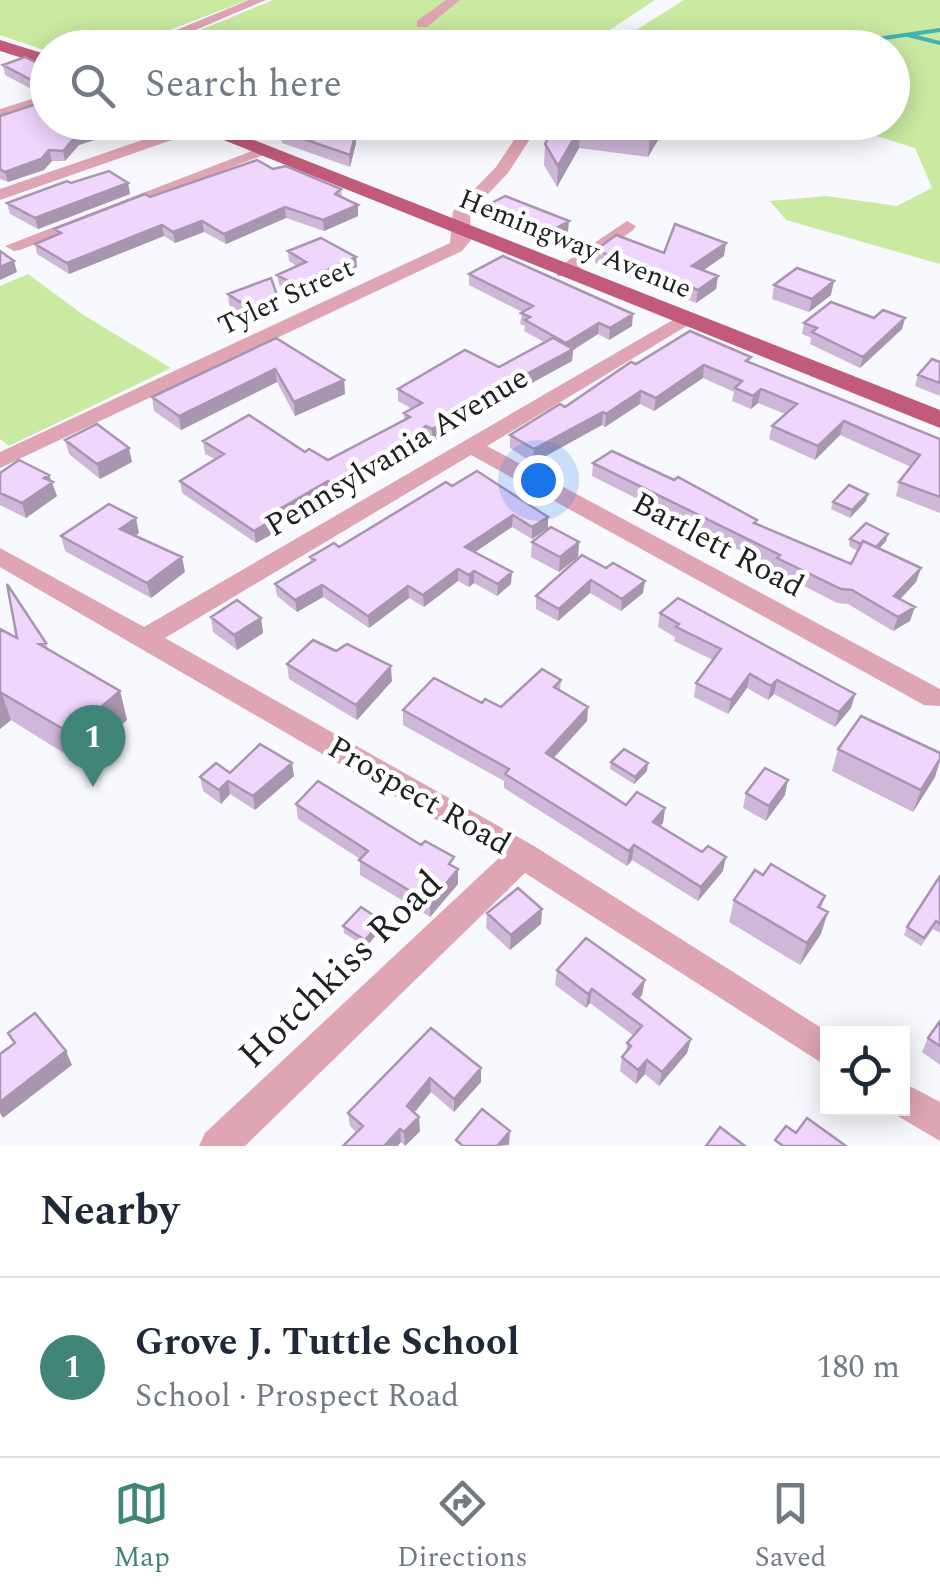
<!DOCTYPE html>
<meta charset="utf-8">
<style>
body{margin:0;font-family:Spectral,serif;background:#f2f2f3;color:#1f2937}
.controls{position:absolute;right:30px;bottom:30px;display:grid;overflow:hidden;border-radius:0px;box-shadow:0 5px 25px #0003}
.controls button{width:90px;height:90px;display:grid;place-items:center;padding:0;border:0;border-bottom:2px solid #e0e1e3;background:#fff;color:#1f2937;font:50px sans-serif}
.you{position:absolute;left:538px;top:480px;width:35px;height:35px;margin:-25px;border:8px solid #fff;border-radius:50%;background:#1a73e8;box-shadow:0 0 0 15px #1a73e833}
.badge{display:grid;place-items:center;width:65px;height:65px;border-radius:50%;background:#418579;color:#fff;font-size:32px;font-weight:700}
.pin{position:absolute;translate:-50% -82px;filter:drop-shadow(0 2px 5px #0008)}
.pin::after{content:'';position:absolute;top:52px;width:35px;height:30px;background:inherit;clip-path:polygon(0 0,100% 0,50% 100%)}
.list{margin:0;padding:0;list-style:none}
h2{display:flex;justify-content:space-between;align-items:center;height:130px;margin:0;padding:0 40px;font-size:42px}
h2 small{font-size:32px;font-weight:400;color:#747a83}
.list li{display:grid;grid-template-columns:65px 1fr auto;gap:30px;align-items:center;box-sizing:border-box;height:180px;padding:0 40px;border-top:2px solid #e0e1e3}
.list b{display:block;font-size:38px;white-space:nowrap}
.list p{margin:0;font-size:32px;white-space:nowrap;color:#747a83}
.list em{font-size:32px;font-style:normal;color:#747a83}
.icon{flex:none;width:55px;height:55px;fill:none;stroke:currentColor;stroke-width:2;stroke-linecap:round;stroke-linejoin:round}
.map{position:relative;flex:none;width:940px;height:1146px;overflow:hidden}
.search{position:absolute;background:#fff;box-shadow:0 5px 25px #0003;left:30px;right:30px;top:30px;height:110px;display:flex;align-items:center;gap:25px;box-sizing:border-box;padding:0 35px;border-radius:55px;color:#747a83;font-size:38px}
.sheet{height:310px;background:#fff}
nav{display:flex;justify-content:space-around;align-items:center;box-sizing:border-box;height:140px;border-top:2px solid #e0e1e3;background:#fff;font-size:28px;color:#747a83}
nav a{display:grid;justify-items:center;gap:5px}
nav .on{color:#418579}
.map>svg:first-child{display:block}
</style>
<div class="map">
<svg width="940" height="1146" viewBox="0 0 940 1146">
<rect width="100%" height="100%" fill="#f7f9fe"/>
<!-- green -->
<path fill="#caeaa2" d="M0 0H248L125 47 48 48 47 51 0 35Z
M273 0H655L584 47 157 48Z
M684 0H940V264L786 220 770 201 826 196 897 206 932 188 915 148 836 123 892 122V48L609 47Z
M28 274 85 316 171 368 9 446 0 439V286Z"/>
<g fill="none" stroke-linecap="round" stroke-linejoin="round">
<!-- stream -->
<path stroke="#41b2b2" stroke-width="4" d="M908 35 940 43
M732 41 766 48
M845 48 849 43 940 30"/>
<!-- minor -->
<path fill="#e0a5b4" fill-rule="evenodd" d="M249 0H266L153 48H133Z
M446 0H460L427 27H417V21Z
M48 94V103L0 119V109Z
M526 122H541L508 173 470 213 471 240 462 251 0 468V452L450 243 453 211 496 167Z
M183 126 189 128V134L0 200V189Z
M257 149 271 152 20 250 14 251 5 246Z
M627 221 636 226 633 230 571 276H557V268Z
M683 314 690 316V324L487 446 940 689V706L924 705 471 455 165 638 534 846 831 1034H828V1067L525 873 245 1146H199L205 1133 500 857 0 567V548L144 627Z
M902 1082 940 1102V1141L889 1111 888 1108H902Z"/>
<!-- major -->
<path fill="#c15a7b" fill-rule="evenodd" d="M0 40 48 55V66L0 51Z
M179 122H208L940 410V428Z"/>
</g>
<!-- wall -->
<path fill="#ceb7d9" d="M3 65 48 69 39 93 5 75Z
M0 116 48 122H149L79 145 65 161H52L44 170 8 182 0 179Z
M232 122H262L258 132Z
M299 122H367V129L356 135V143L350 167 282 143 281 131Z
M493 122 483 136 458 133V123Z
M557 122H669L648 157 579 148 557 187 544 165 545 144Z
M273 169 341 189 342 197 358 216 324 231 286 218 226 244 204 232 175 243 164 236 69 274 37 254 35 244 56 235 54 229Z
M71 183H128L130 194 38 229 10 214 7 203Z
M484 207 568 232 548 244 484 219Z
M596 250 664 253 724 256 703 270 718 276 716 289 696 303 595 263Z
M288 251 356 257 357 267 297 295 279 285 277 275 297 266 289 261Z
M469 274 632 326 609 340 598 334 573 350 572 361 473 415 469 413 450 423 449 432 432 442 427 439 336 497 329 494 278 524V531L256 543 182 493 180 481 215 459 205 454 203 441 305 452 328 460 404 420V413L412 409 398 401V389L499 367 544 342 524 331 525 326 520 324 522 312 469 285Z
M774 285 831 295 809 312 772 299Z
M228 294 277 295 278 306 250 319 229 305Z
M874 318H905L902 329 860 368 810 344 811 338 802 334 804 323Z
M276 338 344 380 345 394 295 416 277 382 181 430 154 411 152 397Z
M940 362V396L915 386 918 375Z
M750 363 940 439V513L896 496 899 482 911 467 840 435 815 460 769 439 772 426 785 414 758 403 751 409 732 401 734 392 703 378 654 411 640 404 605 427 602 425 533 463 510 448V435L565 407 636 364Z
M65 440 132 462 100 479 69 454Z
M593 463 757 520 756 524 851 564 858 551 849 546 850 539 888 534 886 541 879 549 921 568 916 582 900 599 910 621 893 631 848 604 837 603 775 571V568L592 476Z
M0 473 49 475 57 496 26 518 0 505Z
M452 486 548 517V528L532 539 512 527 475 552 511 584 497 596 474 583 469 587 458 581 424 607 409 598 369 628 323 597 297 612 277 596 275 584 311 563 310 557 339 547Z
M868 494 866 501 850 518 831 509 833 502Z
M139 533 135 536 185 572 151 598 65 551 61 536Z
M532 542H579L578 557 559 572 531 557Z
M582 555 643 593 621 611 590 593 558 621 536 609V596Z
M660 613 855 694 851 708 835 727 774 694 768 700 747 688 728 714 694 697 696 683 713 660 674 641 675 637 658 627Z
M211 617 261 618 263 633 237 650 213 632Z
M0 629 17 638 46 643 48 649 120 691 127 720 78 762 11 720 0 729Z
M287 664 392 681 357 720 289 679Z
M561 680 560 691 588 707 587 721 554 758 626 805 665 808 663 823 660 826 723 871 698 901 632 860 627 866 504 788V781L403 725V710L482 703 501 707Z
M838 749 940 753V762L935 777 913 812 832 771Z
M611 762 647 771 634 784 610 769Z
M230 773 294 776 255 810 230 794 221 804 203 791 200 777Z
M746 793 785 795 766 821 743 808Z
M296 804 458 884 430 917 360 875V859L298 819Z
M763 875 825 896 821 909V934L800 965 729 922 734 900Z
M940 876V933L933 929 921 946 904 935 907 927Z
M542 909 541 924 510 950 486 928 487 913Z
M382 921V928L366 947 344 933 343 926Z
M557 970 642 995 639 999 691 1039 687 1053 659 1086 645 1074 636 1084 620 1071 622 1057 626 1052 627 1043 634 1036 590 1003 586 1008 555 985Z
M940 1021V1065L922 1052 928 1038Z
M431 1028 481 1082 454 1112 431 1092 414 1113 420 1131 405 1146 401 1142 356 1132 350 1126 348 1113Z"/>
<!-- shaded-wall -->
<path fill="#a895b0" d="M48 81V91L39 93 37 83Z
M116 122H149L79 145 65 161 63 151 77 135Z
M358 122H367V129L356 135V143L350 167 346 129Z
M485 122H493L483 136V126Z
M659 122H669L648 157 650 136Z
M580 128 579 148 557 187 558 166Z
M49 150 52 161 44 170 8 182 5 172Z
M128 183 130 194 38 229 35 218Z
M358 205V216L324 231 323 220Z
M285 207 286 218 226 244 224 234Z
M202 221 204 232 175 243 173 232Z
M569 221 568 232 548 244 549 232Z
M162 225 164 236 69 274 67 263Z
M726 243 724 256 691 279 692 266Z
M356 257 357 267 297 295 296 285Z
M14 261 17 272 0 280V267Z
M718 276 716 289 696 303 698 290Z
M834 281 831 295 809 312 812 299Z
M277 295 278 306 250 319 249 308Z
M633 314 632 326 609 340 610 328Z
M905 318 902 329 860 368 863 357Z
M599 323 598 334 573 350 572 361 473 415V403L565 353 566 343Z
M704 365 703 378 654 411 656 398Z
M275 369 277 382 181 430 179 416Z
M344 380 345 394 295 416 294 402Z
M761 389 758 403 751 409 753 396Z
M641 391 640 404 605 427 606 414Z
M469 401V413L450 423 449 432 432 442V429L450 411Z
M603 412 602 425 533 463 534 449Z
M844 421 840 435 815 460 818 446Z
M426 426 427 439 336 497 335 485Z
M129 448 132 462 100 479 97 464Z
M49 475 57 496 26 518 22 503 44 478Z
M328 481 329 494 278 524V531L256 543 254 531 271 514Z
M868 494 866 501 850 518 852 510Z
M513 515 512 527 465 559V547Z
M548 517V528L532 539V527Z
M136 518 139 533 123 544 120 529Z
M888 534 886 541 871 558 873 550Z
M579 542 578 557 559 572 560 557Z
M182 557 185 572 151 598 147 583Z
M921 568 916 582 890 610 894 596Z
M458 569V581L424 607 423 595Z
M474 571V583L469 587V575Z
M512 572 511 584 497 596 498 584Z
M591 580 590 593 558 621 559 609Z
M645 581 643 593 621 611 622 599Z
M322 585 323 597 297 612 295 600Z
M408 586 409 598 369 628 368 616Z
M915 607 910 621 893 631 898 617Z
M261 618 263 633 237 650 234 635Z
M391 666 392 681 357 720 356 705Z
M750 674 747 688 728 714 731 700Z
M777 680 774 694 768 700 771 686Z
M1 691 11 720 0 729V692Z
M120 691 127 720 78 762 70 733Z
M855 694 851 708 835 727 839 712Z
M588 707 587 721 545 767 546 753Z
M940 759 935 777 913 812 921 790Z
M292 763 294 776 255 810 253 796Z
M648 763 647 771 634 784 635 777Z
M788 780 785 795 766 821 769 806Z
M228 781 230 794 221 804 219 790Z
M665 808 663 823 651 836 653 822Z
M634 845 632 860 627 866 629 851Z
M726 857 723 871 698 901 701 887Z
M458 869V884L430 917V903Z
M542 909 541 924 510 950 511 935Z
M828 912 821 934 800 965 807 943Z
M382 921V928L366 947 365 940Z
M645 980 642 995 631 1009 633 994Z
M592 989 590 1003 586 1008 588 994Z
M691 1039 687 1053 659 1086 662 1072Z
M66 1051 72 1065 3 1118 0 1113V1102Z
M647 1060 645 1074 636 1084 638 1070Z
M481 1068V1082L454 1112V1099Z
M430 1078 431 1092 408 1120 407 1106Z
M419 1117 420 1131 405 1146 404 1132Z
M400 1129 401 1142 398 1146H384Z
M510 1131 509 1145 497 1146Z"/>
<!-- building -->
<path fill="#f0d5fc" stroke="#a895b0" stroke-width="2.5" d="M25 57 48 69V81L37 83 3 65Z
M48 100V122H116L77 135 63 151 49 150 41 159 5 172 0 169V116Z
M299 122H358L346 129 356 132 350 155 281 131Z
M458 122H485L483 126Z
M557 122H659L650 136 580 128 558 166 545 144Z
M257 160 273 169 286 166 341 189 335 194 358 205 323 220 285 207 224 234 202 221 173 232 162 225 67 263 35 244 61 233 54 229 145 194 150 197Z
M109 171 128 183 35 218 7 203 67 181 71 183Z
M505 196 569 221 549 232 484 207Z
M675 224 726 243 692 266 718 276 698 290 596 250 616 235 664 253Z
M321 238 356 257 296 285 277 275 306 262 288 251Z
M0 251 14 261 0 267Z
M503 256 633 314 610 328 599 323 566 343 525 320 530 317 521 313 533 306 469 274Z
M797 268 834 281 812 299 774 285Z
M271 278 277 295 249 308 228 294Z
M831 302 874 318 883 310 905 318 863 357 812 332 817 328 804 323Z
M690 331 751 357 746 361 940 439V497L899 482 920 455 844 421 818 446 772 426 797 404 761 389 753 396 735 388 742 381 704 365 656 398 641 391 606 414 603 412 534 449 510 435 560 404 565 407 631 362 636 364Z
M276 338 344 380 294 402 275 369 179 416 152 397Z
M553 338 573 349 473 403 469 401 450 411 449 420 432 429 426 426 335 485 328 481 271 514 277 518 254 531 180 481 224 454 203 441 249 415 305 452 309 449 328 460 410 417 404 413 422 403 398 389 465 350 499 367Z
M932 359 940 362V383L918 375Z
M97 424 129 448 97 464 65 440Z
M612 451 674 480 678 477 757 520 754 523 851 564 863 541 921 568 894 596 915 607 898 617 852 590 841 589 777 558 780 555 593 463Z
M19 460 49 475 44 478 53 482 22 503 0 493V473Z
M477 471 548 517 532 527 513 515 465 547 512 572 498 584 474 571 469 575 458 569 423 595 408 586 368 616 322 585 295 600 275 584 315 560 310 557 334 543 339 547 446 482 452 486Z
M849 485 868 494 852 510 833 502Z
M109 504 136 518 120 529 182 557 147 583 61 536Z
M866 523 888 534 876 547 863 541 861 544 850 539Z
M551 527 579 542 560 557 532 542Z
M582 555 606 568 613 563 645 581 622 599 591 580 559 609 536 596Z
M7 584 46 643 39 644 120 691 70 733 0 692V629L17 638Z
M678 598 855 694 839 712 777 680 771 686 750 674 731 700 696 683 721 649 676 627 679 624 660 613Z
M237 600 261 618 234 635 211 617Z
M313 640 336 651 347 644 391 666 356 705 287 664Z
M542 669 561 680 554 687 588 707 546 753 626 805 637 792 665 808 653 822 702 852 708 846 726 857 701 887 634 845 629 851 505 774 509 769 403 710 434 678 482 703 485 699 501 707Z
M861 716 940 753V759L921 790 838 749Z
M260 744 292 763 253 796 228 781 219 790 200 777 216 763 230 773Z
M624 749 648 763 635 777 611 762Z
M765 768 788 780 769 806 746 793Z
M318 781 421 845 425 841 454 857 449 864 458 869 430 903 359 860 368 851 296 804Z
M771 864 825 896 818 907 828 912 807 943 734 900 755 870 763 875Z
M940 876V924L936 921 924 938 907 927Z
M518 888 542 909 511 935 487 913Z
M361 907 382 921 365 940 343 926Z
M586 938 645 980 633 994 691 1039 662 1072 647 1060 638 1070 622 1057 631 1046 627 1043 642 1026 592 989 588 994 557 970Z
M35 1013 66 1051 0 1102V1054L15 1043 8 1033Z
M940 1021V1046L928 1038Z
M431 1028 481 1068 454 1099 430 1078 407 1106 419 1117 404 1132 400 1129 384 1146H343L363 1126 348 1113Z
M482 1109 510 1131 497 1146H463L456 1140Z
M807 1118 846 1146H783L775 1140 786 1126 796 1133Z
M720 1127 745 1146H706Z"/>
<g text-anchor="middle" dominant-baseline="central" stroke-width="9" stroke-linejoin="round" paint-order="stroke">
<!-- far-street labels -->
<g font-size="28" fill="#1e2023" stroke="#fff">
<text transform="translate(575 244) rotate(22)">Hemingway Avenue</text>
<text transform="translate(286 297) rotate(-25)">Tyler Street</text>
</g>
<!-- street labels -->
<g font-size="32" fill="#1e2023" stroke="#fff">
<text transform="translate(397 452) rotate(-31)">Pennsylvania Avenue</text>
<text transform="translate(718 545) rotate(28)">Bartlett Road</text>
<text transform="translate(419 796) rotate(30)">Prospect Road</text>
</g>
<!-- near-street labels -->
<g font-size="38" fill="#1e2023" stroke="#fff">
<text transform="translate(341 970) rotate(-44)">Hotchkiss Road</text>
</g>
</g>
</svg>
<div class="controls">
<button><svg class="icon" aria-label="locate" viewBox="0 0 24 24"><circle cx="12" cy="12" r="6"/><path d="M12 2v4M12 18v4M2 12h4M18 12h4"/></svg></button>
</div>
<div class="you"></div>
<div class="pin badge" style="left:93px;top:787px">1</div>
<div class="search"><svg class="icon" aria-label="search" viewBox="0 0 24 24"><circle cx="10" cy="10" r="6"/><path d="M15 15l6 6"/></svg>Search here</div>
</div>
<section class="sheet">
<h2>Nearby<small></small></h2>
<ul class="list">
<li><span class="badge">1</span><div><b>Grove J. Tuttle School</b><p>School · Prospect Road</p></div><em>180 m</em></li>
</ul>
</section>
<nav>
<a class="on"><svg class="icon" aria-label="map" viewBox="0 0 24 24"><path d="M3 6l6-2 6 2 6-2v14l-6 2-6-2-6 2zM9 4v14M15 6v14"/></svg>Map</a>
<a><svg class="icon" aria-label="directions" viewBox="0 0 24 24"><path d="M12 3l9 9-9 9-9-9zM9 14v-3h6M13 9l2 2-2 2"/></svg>Directions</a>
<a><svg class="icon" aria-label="saved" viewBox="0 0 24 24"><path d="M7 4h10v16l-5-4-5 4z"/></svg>Saved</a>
</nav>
